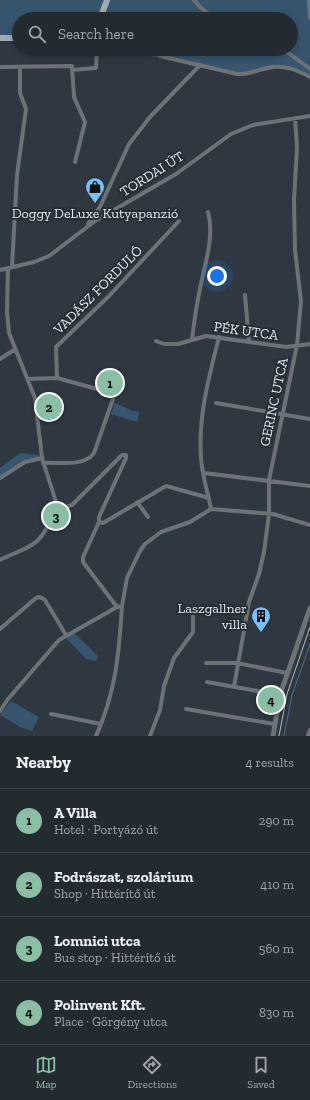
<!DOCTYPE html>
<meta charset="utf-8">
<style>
body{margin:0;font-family:"Zilla Slab",serif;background:#2b3238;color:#f1f3f6}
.you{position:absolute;left:217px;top:276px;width:14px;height:14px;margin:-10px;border:3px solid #fff;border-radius:50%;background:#1a73e8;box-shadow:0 0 0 6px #1a73e833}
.badge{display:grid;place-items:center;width:26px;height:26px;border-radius:50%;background:#8abfa5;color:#111;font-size:13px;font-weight:700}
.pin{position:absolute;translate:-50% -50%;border:2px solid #fff;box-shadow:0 1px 4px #0006}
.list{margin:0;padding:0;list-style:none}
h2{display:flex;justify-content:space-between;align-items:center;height:52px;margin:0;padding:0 16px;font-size:17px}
h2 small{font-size:13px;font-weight:400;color:#a3a7ab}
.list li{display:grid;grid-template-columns:26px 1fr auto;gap:12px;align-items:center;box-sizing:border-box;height:64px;padding:0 16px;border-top:1px solid #40464c}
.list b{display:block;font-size:15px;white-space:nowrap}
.list p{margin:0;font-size:13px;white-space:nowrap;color:#a3a7ab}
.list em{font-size:13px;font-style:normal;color:#a3a7ab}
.icon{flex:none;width:22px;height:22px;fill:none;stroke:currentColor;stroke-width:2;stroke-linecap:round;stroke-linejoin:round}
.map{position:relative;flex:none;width:310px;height:736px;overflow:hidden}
.search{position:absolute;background:#232a30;box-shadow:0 2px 6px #0003;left:12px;right:12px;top:12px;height:44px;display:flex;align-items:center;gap:10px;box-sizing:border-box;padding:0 14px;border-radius:22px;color:#a3a7ab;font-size:15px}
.sheet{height:308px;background:#232a30}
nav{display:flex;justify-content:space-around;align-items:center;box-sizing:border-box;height:56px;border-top:1px solid #40464c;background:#232a30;font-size:11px;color:#a3a7ab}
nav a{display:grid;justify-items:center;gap:2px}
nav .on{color:#8abfa5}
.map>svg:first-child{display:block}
</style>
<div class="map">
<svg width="310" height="736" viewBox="0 0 310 736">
<rect width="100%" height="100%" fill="#2f3840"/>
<!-- green -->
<path fill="#37556e" d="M0 0H310V77L282 66 242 74 200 64 143 55 144 49H291V19H118L117 16 103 14 100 19H19V38H0Z
M115 403 133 411 139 412 137 422 111 414Z
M20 453 38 455V457L0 476V468Z
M74 633 98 656 96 661 86 659 66 638Z
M11 701 39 717 32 731 22 728 0 715Z"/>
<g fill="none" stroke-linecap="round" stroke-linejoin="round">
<!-- stream -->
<path stroke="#4e718e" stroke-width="1" d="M284 736 292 695 310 644"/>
<!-- minor -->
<path stroke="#6d7276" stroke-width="4" d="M194 0 200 7 215 19
M309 0 310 18
M283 49 310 69
M160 56 237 74C248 75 257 70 268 68 283 64 297 70 310 77
M0 67 72 66 74 97 85 122 75 162
M72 70 96 68 97 49
M88 224 100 207 129 144 150 117 200 65
M12 267 17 175 26 109 20 93V67
M0 270 34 262 49 256 95 221 176 174 231 134 253 125 310 116
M245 295 249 342
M192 340C194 322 198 297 202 279 207 258 214 233 208 212
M156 341 164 344H178L206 336 286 347 310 344
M0 359 14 350
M57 378 56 347 109 296 179 221
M28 379 57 378 108 392 113 399 94 453C85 467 58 462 43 463
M216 403 310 419
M204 473 310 486
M0 478 25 462 42 458
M137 502 148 517
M57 505 66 507 72 505 122 455H126V458L99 517V522L83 557V562L117 607 122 606C119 653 116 692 96 736
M211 509C208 493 202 475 201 458 198 416 209 377 219 337
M99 522 103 523 166 486 209 498
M0 560C23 548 38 549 49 523 52 517 56 512 57 505L42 458 35 398 9 333 7 312 8 268
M122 606 127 578 140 551 145 544 161 532 190 522 211 509 273 514 310 525
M0 629 36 598 40 597 45 600 66 635
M206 663H237L287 673
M207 682 280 695
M234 687 249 602 259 574 264 552 269 514V480L297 345 301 301 295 250 294 201 297 147 295 118
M186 709 274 724
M0 711 8 699 59 640 117 607
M51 714 101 724
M150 736 160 710 164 686 174 658 193 632V616
M308 736 310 730"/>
<!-- tertiary -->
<path stroke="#6d7276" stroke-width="5" d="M273 736 280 695 310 608"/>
<!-- primary -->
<path stroke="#a2acb4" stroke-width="6" d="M100 19 107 0
M0 38H19"/>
<!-- tram -->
<path stroke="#b5bcc1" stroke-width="1" d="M279 736 287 694 310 627"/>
</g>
<!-- icons -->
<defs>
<symbol id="shop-pin" viewBox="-11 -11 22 30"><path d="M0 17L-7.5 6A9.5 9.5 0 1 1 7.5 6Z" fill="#79bff8" stroke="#252e36"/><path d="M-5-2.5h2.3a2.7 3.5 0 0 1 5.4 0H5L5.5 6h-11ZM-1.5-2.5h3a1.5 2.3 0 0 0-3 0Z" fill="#111"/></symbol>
<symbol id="building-pin" viewBox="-11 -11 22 30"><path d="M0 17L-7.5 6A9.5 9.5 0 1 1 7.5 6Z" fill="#79bff8" stroke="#252e36"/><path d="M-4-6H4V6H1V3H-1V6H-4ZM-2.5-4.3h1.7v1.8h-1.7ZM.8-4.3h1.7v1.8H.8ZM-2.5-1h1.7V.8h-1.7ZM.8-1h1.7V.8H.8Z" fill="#111"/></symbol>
</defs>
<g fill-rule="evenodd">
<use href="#shop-pin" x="84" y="176" width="22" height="30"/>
<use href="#building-pin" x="250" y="605" width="22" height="30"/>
</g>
<g text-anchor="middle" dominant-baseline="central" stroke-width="4" stroke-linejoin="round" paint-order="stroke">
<!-- street labels -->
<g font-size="14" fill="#e4eaef" stroke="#252e36">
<text transform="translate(152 174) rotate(-32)">TORDAI ÚT</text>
<text transform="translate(98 290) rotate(-45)">VADÁSZ FORDULÓ</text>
<text transform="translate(246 331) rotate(8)">PÉK UTCA</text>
<text transform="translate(274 402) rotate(-78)">GERINC UTCA</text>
</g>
<!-- poi labels -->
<g font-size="14" fill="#e4eaef" stroke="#252e36">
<text x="95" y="213">Doggy DeLuxe Kutyapanzió</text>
<text x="247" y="608" text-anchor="end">Laszgallner<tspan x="247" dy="16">villa</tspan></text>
</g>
</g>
</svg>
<div class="you"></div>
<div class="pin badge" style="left:110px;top:383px">1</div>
<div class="pin badge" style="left:49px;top:407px">2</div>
<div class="pin badge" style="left:56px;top:516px">3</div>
<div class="pin badge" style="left:271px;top:700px">4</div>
<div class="search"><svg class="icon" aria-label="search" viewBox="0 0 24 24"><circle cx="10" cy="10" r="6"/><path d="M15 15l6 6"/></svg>Search here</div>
</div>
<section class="sheet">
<h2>Nearby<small>4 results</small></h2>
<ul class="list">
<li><span class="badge">1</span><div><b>A Villa</b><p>Hotel · Portyázó út</p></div><em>290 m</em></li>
<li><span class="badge">2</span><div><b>Fodrászat, szolárium</b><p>Shop · Hittérítő út</p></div><em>410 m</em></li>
<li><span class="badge">3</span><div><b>Lomnici utca</b><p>Bus stop · Hittérítő út</p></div><em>560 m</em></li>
<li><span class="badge">4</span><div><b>Polinvent Kft.</b><p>Place · Görgény utca</p></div><em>830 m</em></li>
</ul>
</section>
<nav>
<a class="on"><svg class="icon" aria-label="map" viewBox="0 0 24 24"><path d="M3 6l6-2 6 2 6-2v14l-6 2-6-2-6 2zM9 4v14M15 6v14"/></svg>Map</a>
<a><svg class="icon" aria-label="directions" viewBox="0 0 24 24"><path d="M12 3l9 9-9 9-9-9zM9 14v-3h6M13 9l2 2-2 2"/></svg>Directions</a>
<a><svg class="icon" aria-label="saved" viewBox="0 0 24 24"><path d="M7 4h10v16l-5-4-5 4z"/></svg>Saved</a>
</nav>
